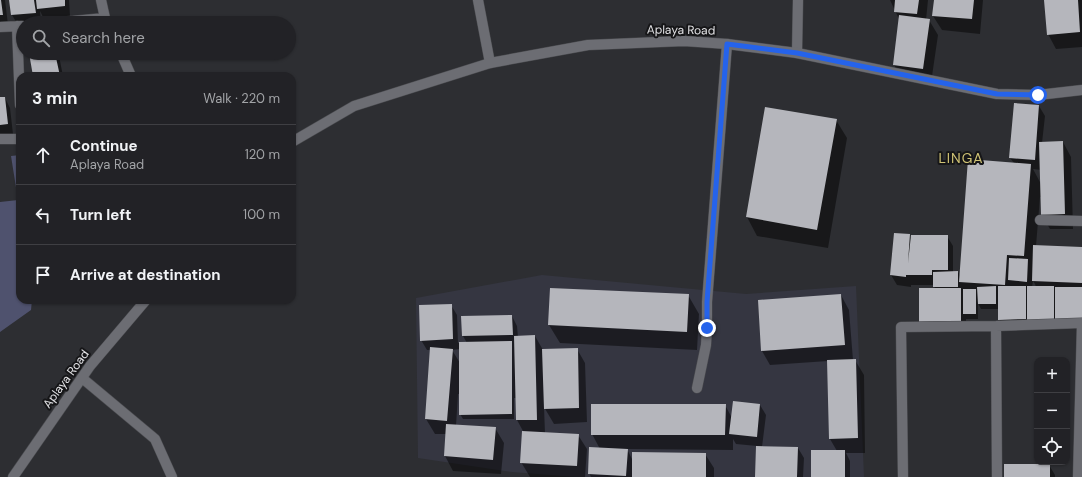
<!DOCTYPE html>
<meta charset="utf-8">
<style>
body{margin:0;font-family:"DM Sans",sans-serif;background:#2e2f32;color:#f1f3f6}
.controls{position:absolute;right:12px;bottom:12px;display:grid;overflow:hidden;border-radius:8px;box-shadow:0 1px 3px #0004}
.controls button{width:36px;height:36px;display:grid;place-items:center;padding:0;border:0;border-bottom:1px solid #3f3f43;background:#222226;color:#f1f3f6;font:20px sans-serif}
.stop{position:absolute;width:12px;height:12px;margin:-9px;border:3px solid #2563eb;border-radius:50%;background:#fff}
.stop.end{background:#2563eb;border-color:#fff;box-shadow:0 1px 4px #0008}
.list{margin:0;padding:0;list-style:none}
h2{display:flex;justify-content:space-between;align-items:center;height:52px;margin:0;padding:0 16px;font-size:17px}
h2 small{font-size:13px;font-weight:400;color:#a2a4a7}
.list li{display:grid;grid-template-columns:26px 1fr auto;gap:12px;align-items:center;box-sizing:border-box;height:60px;padding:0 16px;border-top:1px solid #3f3f43}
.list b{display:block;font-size:15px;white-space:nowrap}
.list p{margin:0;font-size:13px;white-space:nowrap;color:#a2a4a7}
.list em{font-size:13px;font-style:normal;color:#a2a4a7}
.icon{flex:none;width:22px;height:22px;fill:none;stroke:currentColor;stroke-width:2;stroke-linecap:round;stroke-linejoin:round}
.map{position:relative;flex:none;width:1082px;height:477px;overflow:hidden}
.search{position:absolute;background:#222226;box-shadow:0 1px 3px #0004;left:16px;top:16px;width:280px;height:44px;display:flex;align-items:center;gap:10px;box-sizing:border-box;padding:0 14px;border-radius:22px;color:#a2a4a7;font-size:15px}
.panel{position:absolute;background:#222226;box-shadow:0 1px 3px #0004;left:16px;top:72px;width:280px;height:232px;border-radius:12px}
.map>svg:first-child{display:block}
</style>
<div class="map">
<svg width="1082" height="477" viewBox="0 0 1082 477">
<rect width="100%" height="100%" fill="#2d2e32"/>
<!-- built -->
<path fill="#353641" d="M542 275 746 294 856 286 864 477H576L512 472 418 458 416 298Z"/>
<!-- green -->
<path fill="#4f526e" d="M20 155V300H32L31 310 0 332V202L18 200 11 156Z"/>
<!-- shadow -->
<path fill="#0007" fill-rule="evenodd" d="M0 0H5L8 25 0 26Z
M10 0H69L70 16 44 19 40 11 41 23H23L18 25 12 15Z
M890 0H928L926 20H929L938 35 931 83 902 80 894 65 899 19Z
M935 0H983L980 34 942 30 933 16Z
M1045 0H1082V47L1056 49 1048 34Z
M30 53H57L59 56 63 76H34Z
M0 98H5L10 108 13 134 0 135Z
M1039 106 1045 116 1042 143 1063 142 1071 157 1073 229H1050L1042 215 1041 197H1040L1036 246 1082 248V329H1005L999 319V309H981L978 303V319H966V331H926L935 289 934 285H911V287L897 285 891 275 895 234 909 235 911 238 947 236 953 246V272H958L961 277 1014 163 1010 158ZM1033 169 1041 170V184ZM1033 281 1035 284 1036 287H1032Z
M766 108 836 120 847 138 828 248 757 236 747 217Z
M688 295 699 314 697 350 560 343 549 325Z
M841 295 849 310 853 360H855L864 375 865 453H846L850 461V477H812L837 451 830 439 828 361 770 365 762 351Z
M451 305 457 315 458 343H467L463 336 462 317 512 316 517 326 518 337 535 336 543 350 577 349 585 363 587 422 554 424 544 407 545 433 578 435 587 449 585 477H530L521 462 523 431 517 420 516 398H514V419H463L460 414V394H458L456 426 495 428 504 443 501 474 453 471 445 456 446 434H435L426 419 431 350H427L421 340ZM460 349V363L452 350Z
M725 405 732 418 760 405 766 415 762 447 798 448 804 458 803 477H756L757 446 736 444 733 439V450L627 449 633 461 705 454 714 468V477H591L589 473 600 449 592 434Z
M1049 465 1055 475V477H1005Z"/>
<!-- building -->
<path fill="#b5b6bc" d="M0 0H1L3 15H0Z
M9 0H34L36 13 11 15Z
M36 0H65V6L37 9Z
M895 0H919L917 14 894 12Z
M934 0H974L972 19 932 16Z
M1044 0H1078L1080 32 1047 35Z
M899 15 930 19 923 69 893 65Z
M29 53H55L60 76H33Z
M0 97H5L8 124 0 125Z
M1014 103 1039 105 1035 160 1009 158Z
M765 107 837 119 817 230 746 217Z
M1063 141 1065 214 1041 215 1039 142Z
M968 159 1031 164 1024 256 1007 255 1005 285 959 282Z
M894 233 910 234 908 263 911 235H948V270H932V275H906V277L890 275Z
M1033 245 1082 247V283L1032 281Z
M1009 258 1028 259 1027 282 1008 280Z
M958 271V287H933V272Z
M996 286V304H978L977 287Z
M998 286H1026V319L998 320Z
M1027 286H1054V320H1027Z
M1055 287H1082V319H1055Z
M550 288 689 294 687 332 548 325Z
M919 288H961V321L919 322Z
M963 289H976V314H963Z
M841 294 845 345 761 351 758 300Z
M452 304 453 339 420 341 419 305Z
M512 315 513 335 462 336 461 316Z
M535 335 537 420H516L514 336Z
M512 341V414L459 415V342Z
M430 347 453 349 447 421 425 419Z
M578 348 579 408 544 409 542 349Z
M856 359 858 438 829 439 827 360Z
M733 401 760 404 757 437 729 434Z
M591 404H726L725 435H591Z
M446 424 496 427 493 460 444 456Z
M522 431 579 434 577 466 520 463Z
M756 446 798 447 797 477H755Z
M589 447 628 449 626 476 588 474Z
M811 450H845V477H811Z
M632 452 706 453V477H632Z
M1004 464H1050V477H1004Z"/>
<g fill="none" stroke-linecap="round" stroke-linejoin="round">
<defs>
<path id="lane" d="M797 53 798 0
M697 388 706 345 707 328V302L727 44"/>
<path id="street" d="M101 0 105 18 107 23
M478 0 490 63
M51 23 105 18
M17 26 20 105
M0 27 22 26
M121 53 131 76
M0 139H20
M1040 220 1082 221
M996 326 997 477
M82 378 155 439 172 477
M903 477 901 327 996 326 1082 323 1078 477"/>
<path id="secondary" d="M292 142 354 106 490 63 588 45 684 41 727 44 797 53 997 94 1038 95 1082 90
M13 477 90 366 146 300"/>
</defs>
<!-- lane casing -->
<use href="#lane" stroke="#4a4b4f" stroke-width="11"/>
<!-- street casing -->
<use href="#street" stroke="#4a4b4f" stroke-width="11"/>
<!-- secondary casing -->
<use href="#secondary" stroke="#4a4b4f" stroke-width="11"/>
<!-- lane -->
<use href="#lane" stroke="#6c6d73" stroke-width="10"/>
<!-- street -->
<use href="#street" stroke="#6c6d73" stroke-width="10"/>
<!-- secondary -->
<use href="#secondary" stroke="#6c6d73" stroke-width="10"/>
</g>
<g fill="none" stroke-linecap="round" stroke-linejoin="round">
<!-- route -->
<path stroke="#2563eb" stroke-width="5" d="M707 328V302L727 44 797 53 997 94 1038 95"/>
</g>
<g text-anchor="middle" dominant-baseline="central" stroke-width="4" stroke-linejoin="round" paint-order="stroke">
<!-- street labels -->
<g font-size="12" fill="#e2e2e5" stroke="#161618">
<text transform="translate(681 30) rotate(1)">Aplaya Road</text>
<text transform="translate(66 379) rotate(-54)">Aplaya Road</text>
</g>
<!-- quarter labels -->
<g font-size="14" letter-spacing="1" fill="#cfc274" stroke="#161618">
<text x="961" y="158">LINGA</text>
</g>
</g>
</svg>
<div class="controls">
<button>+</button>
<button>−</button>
<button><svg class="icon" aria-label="locate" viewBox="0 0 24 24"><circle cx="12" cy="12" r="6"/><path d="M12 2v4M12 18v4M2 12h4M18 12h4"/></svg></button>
</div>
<div class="stop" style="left:1038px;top:95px"></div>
<div class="stop end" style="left:707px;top:328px"></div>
<div class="search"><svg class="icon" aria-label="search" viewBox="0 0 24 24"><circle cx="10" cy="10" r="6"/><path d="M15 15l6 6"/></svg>Search here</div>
<section class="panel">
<h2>3 min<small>Walk · 220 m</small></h2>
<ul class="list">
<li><svg class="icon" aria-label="ahead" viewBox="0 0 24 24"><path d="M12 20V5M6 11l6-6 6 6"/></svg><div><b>Continue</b><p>Aplaya Road</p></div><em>120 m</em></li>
<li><svg class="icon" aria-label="left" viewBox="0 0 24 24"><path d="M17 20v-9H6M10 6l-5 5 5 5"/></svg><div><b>Turn left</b></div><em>100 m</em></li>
<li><svg class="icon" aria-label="arrive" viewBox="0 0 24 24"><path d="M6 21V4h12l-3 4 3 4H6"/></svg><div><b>Arrive at destination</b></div></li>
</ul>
</section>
</div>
